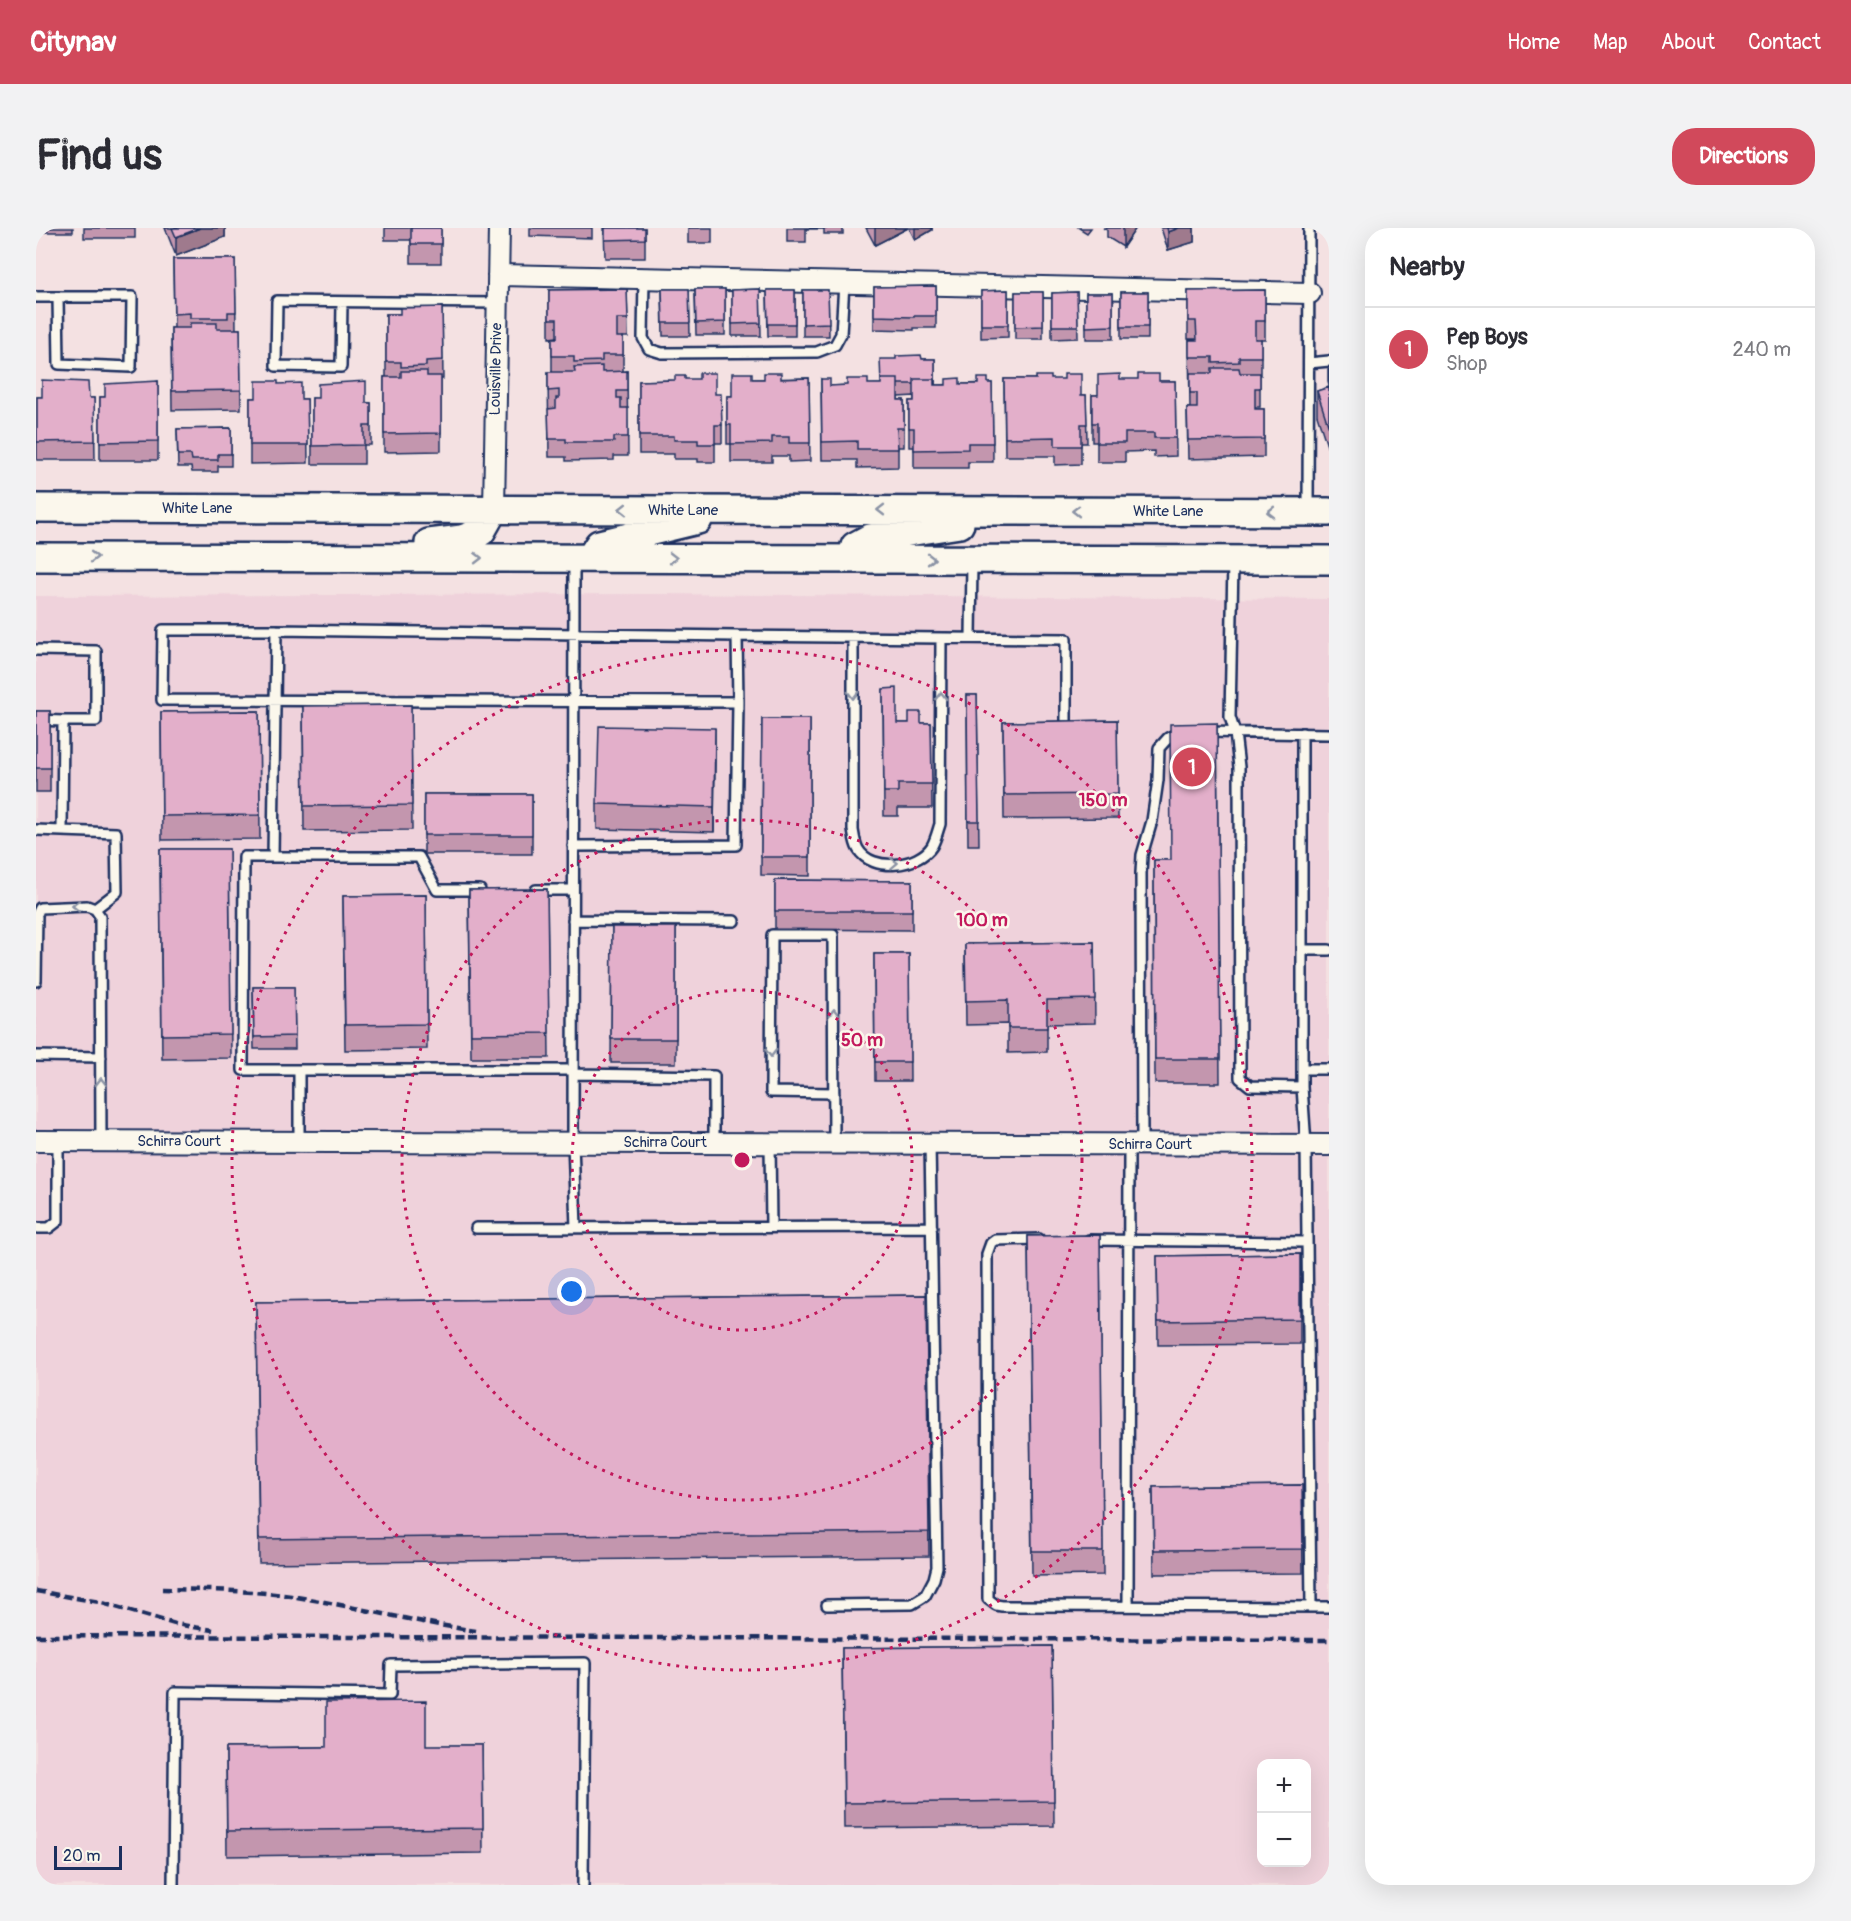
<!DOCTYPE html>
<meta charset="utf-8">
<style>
body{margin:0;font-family:Pangolin,sans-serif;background:#f2f2f3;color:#2b2b33}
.controls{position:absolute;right:18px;bottom:18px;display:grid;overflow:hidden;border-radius:12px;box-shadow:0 6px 24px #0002}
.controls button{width:54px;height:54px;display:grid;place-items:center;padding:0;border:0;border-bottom:2px solid #e1e1e2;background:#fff;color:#2b2b33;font:30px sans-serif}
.scale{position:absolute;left:18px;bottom:15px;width:68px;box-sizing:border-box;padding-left:6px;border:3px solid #1b2f5e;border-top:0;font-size:16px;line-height:21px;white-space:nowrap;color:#1b2f5e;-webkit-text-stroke:4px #fbf7ec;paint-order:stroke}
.you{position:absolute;left:536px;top:1064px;width:21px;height:21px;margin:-15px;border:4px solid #fff;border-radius:50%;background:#1a73e8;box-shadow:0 0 0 9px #1a73e833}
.badge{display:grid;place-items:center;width:39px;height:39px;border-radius:50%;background:#d1495b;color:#fff;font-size:20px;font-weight:700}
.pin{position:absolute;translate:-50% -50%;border:3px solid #fff;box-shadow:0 2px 6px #0006}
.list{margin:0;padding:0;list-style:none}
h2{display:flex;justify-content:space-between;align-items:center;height:78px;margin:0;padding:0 24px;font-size:26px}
h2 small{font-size:20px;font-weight:400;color:#7c7c81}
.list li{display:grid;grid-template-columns:39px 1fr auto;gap:18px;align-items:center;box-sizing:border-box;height:84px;padding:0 24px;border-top:2px solid #e1e1e2}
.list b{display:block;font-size:22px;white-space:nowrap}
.list p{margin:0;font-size:20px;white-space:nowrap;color:#7c7c81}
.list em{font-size:20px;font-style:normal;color:#7c7c81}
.map{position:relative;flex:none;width:1293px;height:1657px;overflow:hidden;border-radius:24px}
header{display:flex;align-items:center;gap:36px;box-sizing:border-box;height:84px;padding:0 30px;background:#d1495b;color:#fff}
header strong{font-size:28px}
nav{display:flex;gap:33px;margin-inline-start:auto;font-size:21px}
.intro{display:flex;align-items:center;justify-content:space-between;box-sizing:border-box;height:144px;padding:0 36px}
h1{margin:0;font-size:42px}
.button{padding:15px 27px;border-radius:24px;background:#d1495b;color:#fff;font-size:21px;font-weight:700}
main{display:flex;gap:36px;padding:0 36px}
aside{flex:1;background:#fff;border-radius:24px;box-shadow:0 6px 24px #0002}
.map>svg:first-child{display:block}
</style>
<header>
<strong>Citynav</strong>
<nav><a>Home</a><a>Map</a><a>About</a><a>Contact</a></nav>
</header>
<div class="intro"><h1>Find us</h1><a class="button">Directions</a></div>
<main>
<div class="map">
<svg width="1293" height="1657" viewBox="0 0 1293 1657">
<rect width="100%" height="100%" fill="#f4e1e2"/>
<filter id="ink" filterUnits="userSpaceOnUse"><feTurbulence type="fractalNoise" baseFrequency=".0167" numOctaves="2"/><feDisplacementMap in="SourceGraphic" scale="12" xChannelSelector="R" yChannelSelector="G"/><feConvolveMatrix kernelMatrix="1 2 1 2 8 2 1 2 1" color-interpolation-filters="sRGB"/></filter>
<g filter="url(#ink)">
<!-- built -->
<path fill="#efd2db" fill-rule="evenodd" d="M615 366 1293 371V1657H0V368ZM1226 1536H1270V1634H1226Z"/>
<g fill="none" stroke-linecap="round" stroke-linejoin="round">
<defs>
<path id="service" d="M608 50 607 110 613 121 626 125 781 124 799 117 805 106 808 55
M0 69H96L95 139 23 136 22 69
M306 74 305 139 240 138 241 73 462 75
M1273 135 1293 133
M1272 282 1273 0
M538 333 537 914 540 1000
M1197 334 1194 489 1199 505 1203 539 1204 850 1214 858 1266 859 1270 917 1275 1379
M701 408 1030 411V499
M817 409V602C818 608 819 616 822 621 836 645 883 639 896 618 900 611 902 602 904 596L905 410
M935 410 936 334
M0 422 60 423V493H27L26 603 0 602
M0 492 27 493
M1169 504 1293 506
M26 603 80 605 81 664 59 681
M537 618 700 617 702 474
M237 629 240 402H127L126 472 702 474 701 408 240 402
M444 662H401L383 629H208L207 842H537
M500 662H537
M537 692 698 693
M1266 722H1293
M0 753 1 686 4 680 51 678 59 681 64 688 65 913
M0 828 65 829
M1266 841H1293
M263 842V913
M537 846 678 848V914
M1266 859V505
M798 865 735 864 736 707H797L798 915
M734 915 735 999
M1106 916 1105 645 1106 627 1116 593 1122 552 1123 520 1132 510 1144 504
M0 1000H13L22 993V913
M440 1000 896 999
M1003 1011 959 1012 955 1015 951 1026 952 1371 960 1377 966 1378 1293 1379
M1053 1012 1270 1014
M791 1377 876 1376 889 1368 898 1351 901 1339 894 915
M1092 1377 1093 916
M137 1657 139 1464 354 1467 355 1437 549 1435 547 1657"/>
<path id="minor" d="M462 47 1274 65
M458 281 463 0
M0 913 1293 917"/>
<path id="secondary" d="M0 280 1293 284
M393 315 426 311 445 304 458 281
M0 329 1293 332
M554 330 563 316 662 292
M815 331 819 318 834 310 924 296"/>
</defs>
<!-- service casing -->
<use href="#service" stroke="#1b2f5e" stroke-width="14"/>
<!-- minor casing -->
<use href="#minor" stroke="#1b2f5e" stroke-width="24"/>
<!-- secondary casing -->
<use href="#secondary" stroke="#1b2f5e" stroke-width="32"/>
<!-- service -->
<use href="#service" stroke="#fbf7ec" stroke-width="9"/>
<!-- minor -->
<use href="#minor" stroke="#fbf7ec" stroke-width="20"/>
<!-- secondary -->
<use href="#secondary" stroke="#fbf7ec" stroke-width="27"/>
<!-- rail -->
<path stroke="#1b2f5e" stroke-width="4.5" stroke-dasharray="9 4.5" stroke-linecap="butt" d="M126 1361C169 1362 213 1362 255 1368 317 1378 378 1394 440 1403
M0 1363 63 1374 139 1396 177 1402
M0 1408 1293 1412"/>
</g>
<!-- wall -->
<path fill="#c396ae" stroke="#1b2f5e" stroke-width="1.5" d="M2 0H37V4H2Z
M48 0H99V10H48Z
M129 0H189V9L140 28Z
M349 0H405V35H375V12H349Z
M494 0H556V10L494 8Z
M568 0H609V30H569Z
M652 0H676V15H652Z
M751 0H807V6H788V1H770V14H751Z
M830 0H872L839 17Z
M873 0H896V2L879 12Z
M1043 0H1055L1051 5Z
M1067 0H1100L1087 19 1071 9V2Z
M1125 0H1158V14L1132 22Z
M137 31H199L200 101H204L205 181 136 182 135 100H138Z
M900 58V100H878V102L838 101V59Z
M591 61 592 109H587V144L591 143 592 228H578V232L530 233V229H513L512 144H516V110L521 109 513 110V62Z
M626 61H653L654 108H627Z
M659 61H689V107H660Z
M724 61 725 108H696V62Z
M731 62H759V108H732Z
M767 62H792L793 108H767Z
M972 62V109L945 110V63Z
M1229 62V111H1225V147H1224V179H1219V181H1228V229L1152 231 1151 180H1154L1153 112 1160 111H1152V63Z
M979 64H1007V111H979Z
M1041 64 1042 110 1016 111V65Z
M1085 64H1112V111H1085Z
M1050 65H1077V111H1050Z
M406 79 407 151H405V223L348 224V149H350V86H364Z
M886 131H899V157L956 155 957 234H932V240H878V219H873V173H878V168L862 169V172H868V219H862V239L821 240V232H786L785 151 794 158 845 156Z
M1292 141H1293V158L1292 154Z
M773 150 774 233 753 234V228H736V234H695V216H691V168H696L716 151Z
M649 151 679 166 686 197V215H679V234H662V231H638V226H603V153L639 152Z
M968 151H1015L1045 167H1050L1051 215H1045V236L1019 237V228H969Z
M122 153V232H64V169H69Z
M1123 153H1139L1140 228 1118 229V223L1089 224V234H1061V214H1056V167H1062Z
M242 156 265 171H271L272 235 214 236V170H220Z
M1293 159V224L1281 187V163Z
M1 169 58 170 59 232H1Z
M276 170 335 175V217H328V236H276Z
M195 200V238H182V244H156L155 239H142L141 201Z
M847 461 861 495H895L896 580H862V588H848Z
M931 467H941L943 617H932Z
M375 477 376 602 268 603 267 478Z
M0 483H14V564H0Z
M223 483 224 611 126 612 125 484Z
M726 491H774V648L725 647Z
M1081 492 1082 590 968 591 967 494Z
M1181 495 1184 855H1119L1118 632H1135Z
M679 525 678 604 561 601V576Z
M388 566H496V626H388Z
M124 621H193L195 830 126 831Z
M739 652 876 653V702L739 701Z
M511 661 513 830H435L433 662Z
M390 667 391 821 309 822 307 668Z
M576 699H640V835H575Z
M1058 714 1059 795 1011 796V824L972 825V796L930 797 929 716Z
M838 726H873L874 853H839Z
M217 759H258L259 821H218Z
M1064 1007 1067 1347 996 1348 992 1008Z
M1264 1026V1116L1122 1117 1121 1028Z
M890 1067 893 1328 223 1335 220 1074Z
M1266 1257 1267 1345 1118 1346 1117 1259Z
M1016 1418 1018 1598 808 1600 806 1420Z
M446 1517 447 1625 191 1628 190 1520Z"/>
<!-- shaded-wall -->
<path fill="#9f7a8d" stroke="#1b2f5e" stroke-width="1.5" d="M164 0H189V9L140 28V9Z
M839 0H872L839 17Z
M879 0H896V2L879 12Z
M1088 0H1100L1087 19V1Z
M1143 0H1158V14L1132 22V4Z
M679 500V525L678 604V579Z"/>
<!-- building -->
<path fill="#e3afca" stroke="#1b2f5e" stroke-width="1.5" d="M136 0H164L140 9Z
M375 0H405V16H375Z
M569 0H609V11L569 12Z
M1131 0H1143L1132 4Z
M137 31H199L200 84H192V90H154V85L138 86Z
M900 58V88H878V89L838 88V59Z
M591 61 592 91H581V109H587V127H566V133L538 134V128H516V110H521V91H513V62Z
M626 61H653L654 95H627Z
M659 61H689V94L660 95Z
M724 61 725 95 696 96V62Z
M731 62H759V96H732Z
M767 62H792L793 95 767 96Z
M972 62V97H945V63Z
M1229 62V93H1219V111H1225V129H1203V134L1177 135V129H1153V112H1161L1160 93H1152V63Z
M979 64H1007V98L979 99Z
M1041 64 1042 98H1016V65Z
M1085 64H1112V99H1085Z
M1050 65H1077V98L1050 99Z
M406 79 407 132 390 133V138L365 139V134H350V86H364V80Z
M154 95H181V101H204L205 162 136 163 135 100H154Z
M885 127 886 131H899V156H898V151H878V156H862V151H845V156L844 131H860V128Z
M566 138V144L591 143V163H581V170H585V180H592V209H578V214H530V211H513L512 181 520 180V170H523V162L512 163V144H539L538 139Z
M1176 140H1203L1204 145H1224V160H1219V181H1228V211L1152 212 1151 180H1161V165H1154V145H1176Z
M365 143H391V148H405V205L348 206V149H365Z
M663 145H679V166H685L686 197H679V216H662V212H638V208H603V153L639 152V148H649V151H663Z
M696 145H716V151H728V145H745V151L773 150 774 215H753V209H736V215L695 216V197H691V168H696Z
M1028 146H1045V167H1050L1051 196H1045V218H1019V209L969 210 968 151H1000V148H1015V151H1028Z
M1084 146V151H1102V146H1123V153H1139L1140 210H1118V205H1089V215H1061V195H1056V167H1062V147Z
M924 150V156H942V150H952V155H956L957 215H932V221L878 222V200H873V173H878V151H898V157H910V151Z
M785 151H794V158L811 157V151H832V156H845V151H862V172H868V200H861L862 221H821V213L786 214Z
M6 152 52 154 53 170H58L59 213 1 214V169H6Z
M122 153V213L64 214V169H69V156Z
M220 153H242V156L265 155V171H271L272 217H214V170H220Z
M330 153V175H335V198H328V217L276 218V170H282V156Z
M1293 159V200L1281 163Z
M195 200V226H182V232H156L155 227H142L141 201Z
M861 460V495H873V484H885V495H895L896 556H862V564H848L847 461Z
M931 467H941L943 593H932Z
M375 477 376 577 268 578 267 478Z
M0 483H14V540H0Z
M223 483 224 587 126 588 125 484Z
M726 491H774V629H725Z
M1081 492 1082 566 968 567 967 494Z
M1181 495 1184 831H1119L1118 632H1135L1134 496Z
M563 498 679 500 678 579 561 576Z
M388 566H496V607H388Z
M124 621H193L195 806 126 807Z
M739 652 876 653V683H739Z
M511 661 513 805 435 806 433 662Z
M390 667 391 796 309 797 307 668Z
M576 699H640V811H575Z
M1058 714 1059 771 1011 772V800H972V772L930 773 929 716Z
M838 726H873L874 834H839Z
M217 759H258L259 808 218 809Z
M1064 1007 1067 1323H996L992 1008Z
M1264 1026V1091L1122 1093 1121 1028Z
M890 1067 893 1304 223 1311 220 1074Z
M1266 1257 1267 1321 1118 1322 1117 1259Z
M1016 1418 1018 1573 808 1575 806 1420Z
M390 1473V1517H446L447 1600 191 1603 190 1520 290 1519V1474Z"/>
<!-- one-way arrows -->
<defs><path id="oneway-chevron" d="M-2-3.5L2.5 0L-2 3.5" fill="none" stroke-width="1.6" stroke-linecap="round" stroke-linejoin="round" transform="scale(1.5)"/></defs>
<g stroke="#8b93a5">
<use href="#oneway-chevron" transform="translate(587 281) rotate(-180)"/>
<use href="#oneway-chevron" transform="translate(845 282) rotate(-180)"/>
<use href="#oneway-chevron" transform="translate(1040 283) rotate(-180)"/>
<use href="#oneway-chevron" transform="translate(1235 284) rotate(-180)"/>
<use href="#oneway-chevron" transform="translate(58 329)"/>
<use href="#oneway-chevron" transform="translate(442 330)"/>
<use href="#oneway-chevron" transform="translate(637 330)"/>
<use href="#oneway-chevron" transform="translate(895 331)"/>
<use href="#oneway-chevron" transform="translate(817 467) rotate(90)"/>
<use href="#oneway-chevron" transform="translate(905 468) rotate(-90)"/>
<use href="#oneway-chevron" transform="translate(858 635) rotate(-2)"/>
<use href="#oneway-chevron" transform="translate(40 678) rotate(180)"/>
<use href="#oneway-chevron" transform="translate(798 785) rotate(-90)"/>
<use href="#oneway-chevron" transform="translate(735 825) rotate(90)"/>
<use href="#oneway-chevron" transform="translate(65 854) rotate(-90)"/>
</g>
</g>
<!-- distance rings -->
<g fill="none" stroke="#c2185b" stroke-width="3" stroke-dasharray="3 6">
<circle cx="706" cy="932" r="170"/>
<circle cx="706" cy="932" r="340"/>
<circle cx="706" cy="932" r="510"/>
</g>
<g text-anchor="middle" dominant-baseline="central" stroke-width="5" stroke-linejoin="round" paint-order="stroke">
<!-- street labels -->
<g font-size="15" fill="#1b2f5e" stroke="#fbf7ec">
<text transform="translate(460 141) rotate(-89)">Louisville Drive</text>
<text x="161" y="280">White Lane</text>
<text x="647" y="282">White Lane</text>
<text x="1132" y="283">White Lane</text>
<text x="143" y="913">Schirra Court</text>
<text x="629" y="914">Schirra Court</text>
<text x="1114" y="916">Schirra Court</text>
</g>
</g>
<circle cx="706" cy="932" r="9" fill="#c2185b" stroke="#fbf7ec" stroke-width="3"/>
<g font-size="18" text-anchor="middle" font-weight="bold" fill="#c2185b" stroke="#fbf7ec" stroke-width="5" stroke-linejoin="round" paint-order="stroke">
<text x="1067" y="578">150 m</text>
<text x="946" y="698">100 m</text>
<text x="826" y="818">50 m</text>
</g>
</svg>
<div class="controls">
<button>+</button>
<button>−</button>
</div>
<div class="scale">20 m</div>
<div class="you"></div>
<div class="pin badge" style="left:1156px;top:539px">1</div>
</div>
<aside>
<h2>Nearby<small></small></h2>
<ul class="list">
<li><span class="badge">1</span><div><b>Pep Boys</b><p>Shop</p></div><em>240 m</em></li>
</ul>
</aside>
</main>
